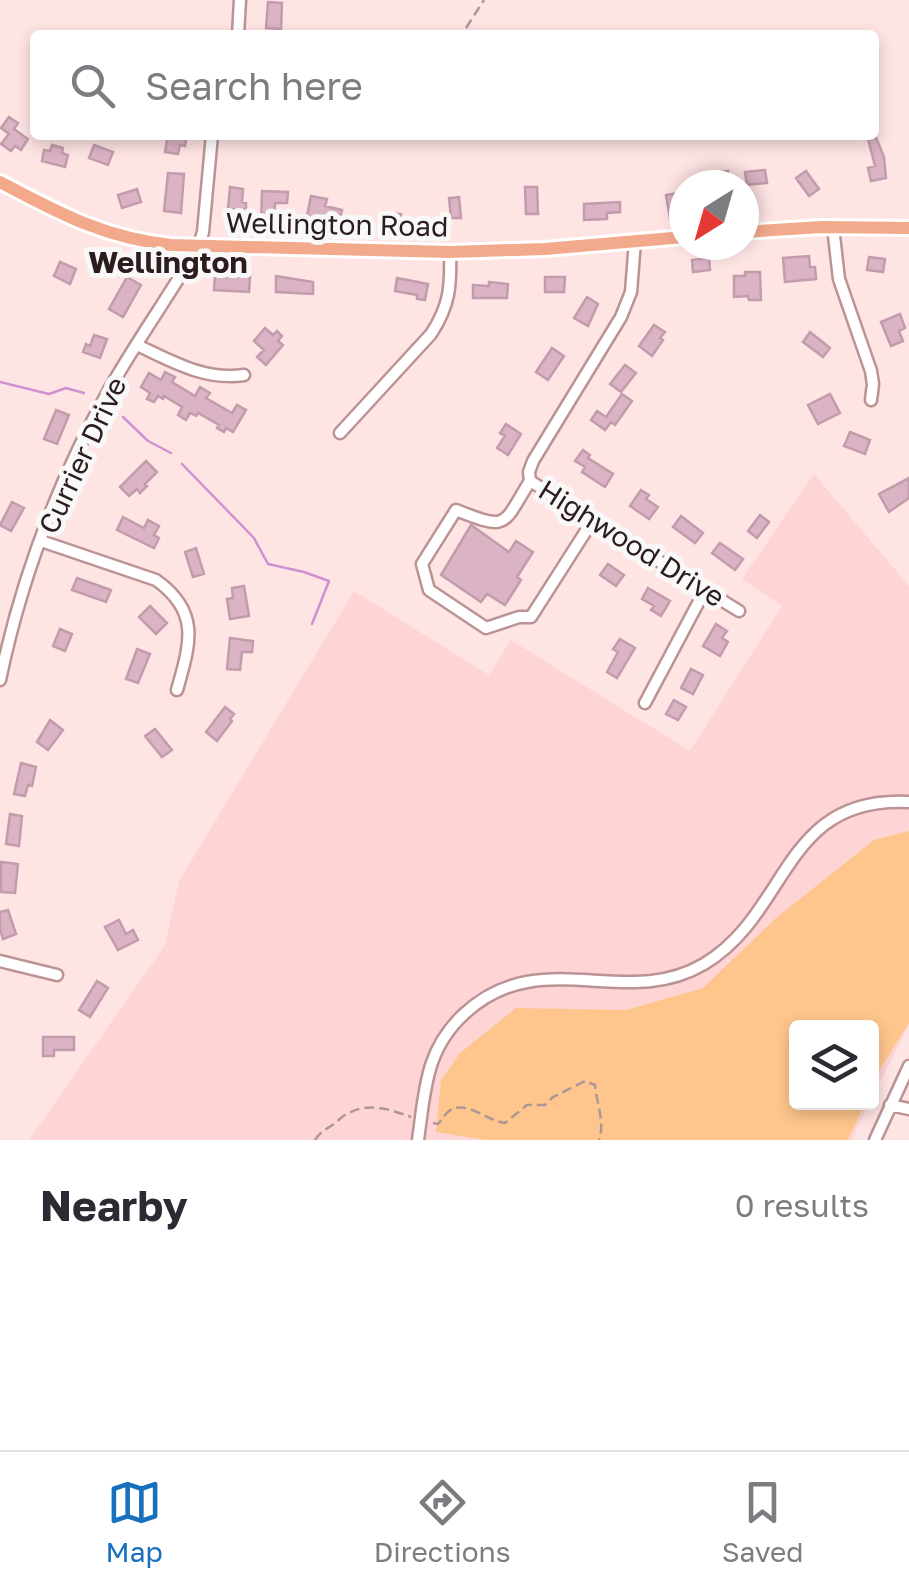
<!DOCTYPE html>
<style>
body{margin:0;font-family:"Golos Text",sans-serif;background:#f7f7f7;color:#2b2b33}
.controls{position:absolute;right:30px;bottom:30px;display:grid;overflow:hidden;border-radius:10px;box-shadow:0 5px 15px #0003}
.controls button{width:90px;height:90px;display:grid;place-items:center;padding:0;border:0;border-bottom:2px solid #e1e1e2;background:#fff;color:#2b2b33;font:50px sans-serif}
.compass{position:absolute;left:669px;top:170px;width:90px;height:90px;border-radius:50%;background:#fff;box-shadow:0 5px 15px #0003;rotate:217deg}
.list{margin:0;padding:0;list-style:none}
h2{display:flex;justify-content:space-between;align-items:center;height:130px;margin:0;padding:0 40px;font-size:42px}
h2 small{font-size:32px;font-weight:400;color:#7c7c81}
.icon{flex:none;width:55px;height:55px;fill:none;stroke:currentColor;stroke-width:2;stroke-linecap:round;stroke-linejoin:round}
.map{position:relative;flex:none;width:909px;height:1140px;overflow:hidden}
.search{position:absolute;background:#fff;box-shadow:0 5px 15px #0003;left:30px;right:30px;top:30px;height:110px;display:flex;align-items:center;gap:25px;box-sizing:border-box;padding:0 35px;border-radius:10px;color:#7c7c81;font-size:38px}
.sheet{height:310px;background:#fff}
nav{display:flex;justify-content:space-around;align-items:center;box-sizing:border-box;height:140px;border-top:2px solid #e1e1e2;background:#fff;font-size:28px;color:#7c7c81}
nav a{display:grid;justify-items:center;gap:5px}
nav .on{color:#1670bd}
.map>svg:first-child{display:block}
</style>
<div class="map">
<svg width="909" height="1140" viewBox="0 0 909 1140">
<rect width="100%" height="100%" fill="#ffe4e4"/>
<!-- built -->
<path fill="#ffd4d5" d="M814 474 909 586V1025L872 1097V1028H796V1102L869 1103 852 1140H29L165 945 179 881 354 591 489 675 511 640 690 751 782 606 742 579Z"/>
<!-- green -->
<path fill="#fec68d" d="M909 831V1023L877 1074 872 1087V1028H796V1102L865 1103 848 1140H486L436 1132 441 1080 460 1053 516 1008 626 1010 703 988 776 918 874 840Z"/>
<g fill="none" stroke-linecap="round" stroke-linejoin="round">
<!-- stream -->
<path stroke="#cf91d1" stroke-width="2.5" d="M0 382 49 394 66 388 84 393
M123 417 148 441 171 453
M182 464 254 538 268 564 304 572 329 581 312 624"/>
</g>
<!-- building -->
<path fill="#dab3c4" stroke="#c29cac" stroke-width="2.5" d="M268 2 282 3 281 29 266 28Z
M9 117 18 123 14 129 28 139 21 150 15 146 11 151 1 144 9 134 1 128Z
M168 135H187L185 146 180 145 178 154 165 152Z
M867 135H875L884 157 886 178 871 181 868 168 875 166Z
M52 145 63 148 62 153 68 155 65 167 42 161 44 150 50 151Z
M94 145 113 152 108 165 89 158Z
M765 170 767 183 747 185 745 172Z
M728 171 730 185H704L703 175Z
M806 171 819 189 809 196 796 178Z
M168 173 184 174 181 213 164 211Z
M230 187 243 189 242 202 246 203V210L228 209Z
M525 187H537L538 214H526Z
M137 189 141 202 122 208 118 195Z
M262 191 288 192 287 203H275L274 222H261Z
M678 193 679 201H684V210L679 211V216L670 218 666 195Z
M311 196 327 199 325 206 342 210 339 223 307 216Z
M459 197 461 218H451L449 198Z
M620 202V212L607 213V219L584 220V204Z
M384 212 401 214 399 229 383 227Z
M809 256 810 267H815L816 279 785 282 783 258Z
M869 257 885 259 883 272 867 270Z
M709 258 710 270 693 272 692 260Z
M60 262 76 269 70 284 54 276Z
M745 272H760L761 300H749L748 296 734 297V276H745Z
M215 275 250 277 249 292 214 290Z
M276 276 313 282V294L276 292Z
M127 277 141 285 123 317 109 309Z
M545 277H565L564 292H545Z
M397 278 428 284 425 300 417 299V295L395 291Z
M489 282 508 284 507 298H473V285L489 286Z
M587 297 598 304 588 326 574 318Z
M900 314 905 328 899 331 903 341 891 346 881 322Z
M654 325 665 332 660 338 663 340 652 356 639 346Z
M265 328 273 335 277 331 282 336 278 341 283 345 266 365 257 357 264 350 254 341Z
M810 332 830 348 823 357 803 342Z
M94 335 107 339 100 358 83 352 86 344 90 346Z
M552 348 564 356 548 380 536 372Z
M625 365 636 373 621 392 610 384Z
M165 372 175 377 172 382 195 396 200 387 210 393 206 398 232 413 237 405 246 410 233 432 226 428 224 432 217 428 219 425 198 413 196 416 190 413 186 420 178 415 182 407 164 396 163 399 158 396 154 402 147 399 150 393 141 387 149 373 161 380Z
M622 394 632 401 615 425 611 422 605 430 591 420 597 411 606 417Z
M830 394 840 413 818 424 808 405Z
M56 410 69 415 57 444 44 439Z
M506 424 521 434 508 455 497 448 505 436 500 433Z
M850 432 870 440 865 454 844 446Z
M583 450 590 455 588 458 613 474 605 487 582 472 585 467 575 461Z
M146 461 157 472 145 484 147 486 140 493 137 489 129 496 120 487Z
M909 478V498L889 512 879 494Z
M641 490 649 495 646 499 658 507 649 519 630 506Z
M12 502 24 508 11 531 0 525Z
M760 515 769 522 757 538 748 531Z
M681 516 703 533 695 543 673 527Z
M123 517 144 528 148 520 159 526 154 535 159 538 154 548 117 530Z
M471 525 509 552 516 541 533 552 517 577 521 580 505 605 487 594 481 602 441 575Z
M720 543 743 559 735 570 712 553Z
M196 548 204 574 193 577 185 552Z
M608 564 624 575 616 586 600 575Z
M77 578 111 590 106 602 72 590Z
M244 586 249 616 230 619 227 599 233 598 232 588Z
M648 588 670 601 661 616 651 610 654 606 642 599Z
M150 606 167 623 156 634 139 617Z
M716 624 727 631 722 638 728 642 720 656 703 646Z
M60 629 72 634 65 651 53 646Z
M230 638 253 641 252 652H242L240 670 227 669Z
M620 639 635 648 617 678 607 672 618 652 613 649Z
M137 649 150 654 138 683 126 679Z
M691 669 703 675 693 694 681 688Z
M674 700 686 707 678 720 666 714Z
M225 707 234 714 230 719 232 721 217 741 206 732Z
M50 720 63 730 48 750 37 742Z
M155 729 172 750 162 757 145 736Z
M21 763 36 767 32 786 28 785 25 796 14 794Z
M10 814 22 816 19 846 6 844Z
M1 862 18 864 15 893 1 892Z
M8 910 16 934 3 939 0 929V912Z
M119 920 126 934 133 930 138 940 118 950 105 927Z
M97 981 108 988 90 1017 79 1010Z
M43 1037H74V1050H54V1056H43Z"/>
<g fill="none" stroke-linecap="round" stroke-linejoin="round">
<defs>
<path id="minor" d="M238 35 240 0
M833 227 839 279 871 371 873 384 871 400
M635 241 631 292 621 317 533 461 529 472 530 481 739 611
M137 345C171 361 205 381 244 375
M340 433 431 334C450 305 451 286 450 252
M530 481C502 526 509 531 456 510L422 564 429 590 486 628 519 617H531L593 520
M41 541 156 580C201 612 190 644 177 690
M0 680C21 579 59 479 110 388 138 339 171 293 199 245L203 232 212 135
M645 703 705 590
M0 961 57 975
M890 1105 909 1109
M418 1140C425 1091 425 1050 464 1014 540 943 625 1011 704 964 790 913 782 795 909 802
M875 1140 909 1066"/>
<path id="major" d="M0 182C59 213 104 238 171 245L450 252 545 249 684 237
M744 232 822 227 909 228"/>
</defs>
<!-- minor casing -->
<use href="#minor" stroke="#bc9395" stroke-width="15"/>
<!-- major casing -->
<use href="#major" stroke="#fff" stroke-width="18"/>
<!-- path -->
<path stroke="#ac9696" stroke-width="2.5" stroke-dasharray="10 5" stroke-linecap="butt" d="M466 28 484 0
M433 1123 438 1124C442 1120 444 1115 449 1111 466 1099 487 1121 505 1123L527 1105H545L553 1097 585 1081 595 1085C597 1104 605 1123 599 1140
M315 1140C321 1131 325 1130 334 1124 338 1121 342 1116 347 1114 367 1102 390 1109 411 1117"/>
<!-- minor -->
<use href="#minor" stroke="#fff" stroke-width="10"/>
<!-- major -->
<use href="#major" stroke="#f2a98c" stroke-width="12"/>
</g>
<g text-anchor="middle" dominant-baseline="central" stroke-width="10" stroke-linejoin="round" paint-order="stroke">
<!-- street labels -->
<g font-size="28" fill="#2c1c1d" stroke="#f8f8f8">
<text transform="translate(337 224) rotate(1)">Wellington Road</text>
<text transform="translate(82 455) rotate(-65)">Currier Drive</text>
<text transform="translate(632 543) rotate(32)">Highwood Drive</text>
</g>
<!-- neighbourhood labels -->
<g font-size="30" font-weight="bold" fill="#2c1c1d" stroke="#f8f8f8">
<text x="168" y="262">Wellington</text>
</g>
</g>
</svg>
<div class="controls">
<button><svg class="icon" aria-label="layers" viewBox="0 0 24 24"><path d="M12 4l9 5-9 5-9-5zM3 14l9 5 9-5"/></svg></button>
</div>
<svg class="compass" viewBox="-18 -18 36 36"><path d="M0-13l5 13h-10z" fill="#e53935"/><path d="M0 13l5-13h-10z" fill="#7c7c81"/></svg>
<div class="search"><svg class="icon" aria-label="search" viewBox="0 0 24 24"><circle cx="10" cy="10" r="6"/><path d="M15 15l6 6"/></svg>Search here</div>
</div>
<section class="sheet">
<h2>Nearby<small>0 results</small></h2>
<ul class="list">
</ul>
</section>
<nav>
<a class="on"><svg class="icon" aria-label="map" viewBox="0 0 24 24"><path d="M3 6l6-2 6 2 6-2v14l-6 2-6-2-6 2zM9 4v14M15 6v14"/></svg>Map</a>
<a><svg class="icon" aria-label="directions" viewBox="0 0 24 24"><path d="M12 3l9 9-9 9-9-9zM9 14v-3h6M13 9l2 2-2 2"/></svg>Directions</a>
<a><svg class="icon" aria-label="saved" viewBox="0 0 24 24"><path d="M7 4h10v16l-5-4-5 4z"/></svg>Saved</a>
</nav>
